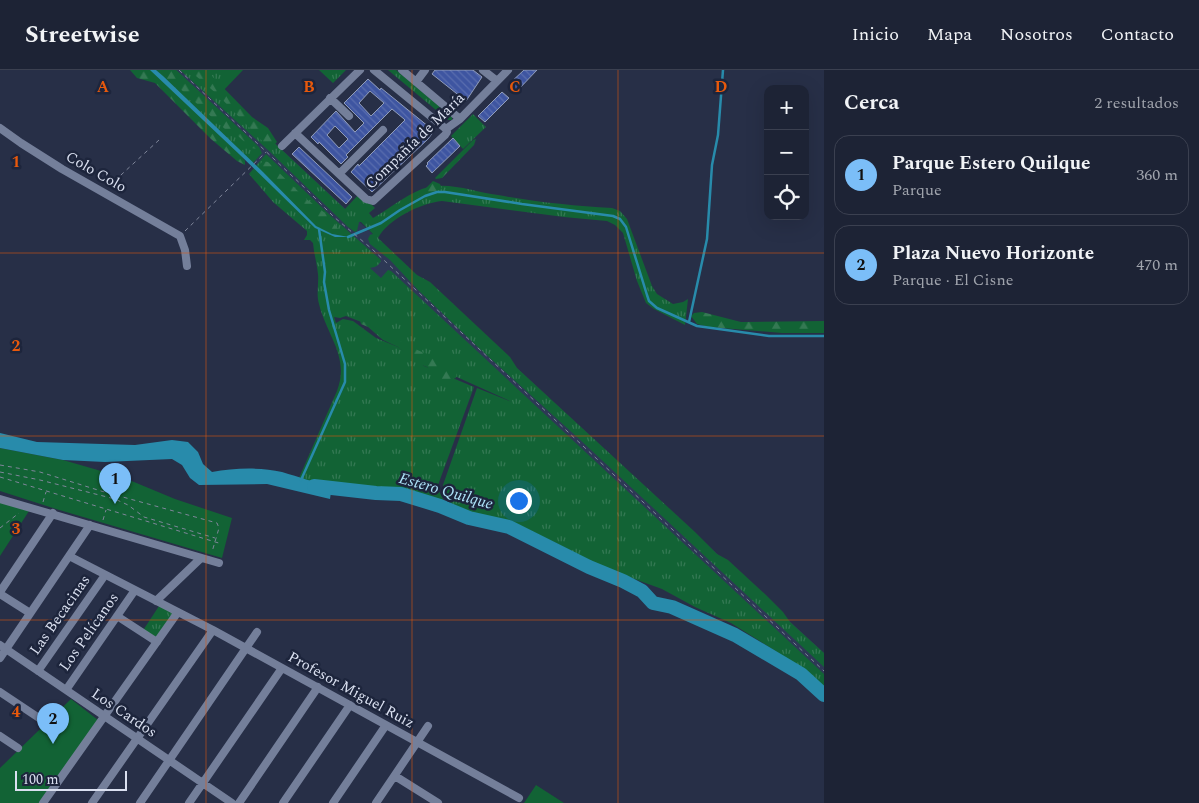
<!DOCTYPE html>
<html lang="es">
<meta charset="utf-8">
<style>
body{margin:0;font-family:Spectral,serif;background:#252b3d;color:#f1f3f6}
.controls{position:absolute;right:15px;top:15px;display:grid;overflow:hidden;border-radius:10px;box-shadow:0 5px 20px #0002}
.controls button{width:45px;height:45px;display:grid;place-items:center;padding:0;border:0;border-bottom:1px solid #3b4050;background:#1d2335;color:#f1f3f6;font:25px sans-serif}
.scale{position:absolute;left:15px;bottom:12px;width:112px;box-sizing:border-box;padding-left:5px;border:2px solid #dae0f0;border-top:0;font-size:14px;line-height:18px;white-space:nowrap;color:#dae0f0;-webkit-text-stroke:4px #1d253c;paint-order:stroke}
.you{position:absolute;left:518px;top:430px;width:18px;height:18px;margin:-12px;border:4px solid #fff;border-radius:50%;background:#1a73e8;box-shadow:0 0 0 8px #1a73e833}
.badge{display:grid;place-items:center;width:32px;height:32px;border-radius:50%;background:#7bbef8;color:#111;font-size:16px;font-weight:700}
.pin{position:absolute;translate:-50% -41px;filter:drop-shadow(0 1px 2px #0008)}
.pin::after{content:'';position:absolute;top:26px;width:18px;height:15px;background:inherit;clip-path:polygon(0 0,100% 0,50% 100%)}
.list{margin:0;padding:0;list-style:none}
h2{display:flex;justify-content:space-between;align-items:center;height:65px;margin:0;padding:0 20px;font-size:21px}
h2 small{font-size:16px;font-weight:400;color:#a0a4ad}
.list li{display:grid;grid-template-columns:32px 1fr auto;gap:15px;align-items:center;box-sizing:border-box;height:80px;margin:0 10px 10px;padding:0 10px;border:1px solid #3b4050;border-radius:15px}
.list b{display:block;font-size:19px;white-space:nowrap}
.list p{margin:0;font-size:16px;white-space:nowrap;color:#a0a4ad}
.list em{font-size:16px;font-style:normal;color:#a0a4ad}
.icon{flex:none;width:28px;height:28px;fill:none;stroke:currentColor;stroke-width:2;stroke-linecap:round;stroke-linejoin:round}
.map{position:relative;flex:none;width:824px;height:733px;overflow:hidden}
header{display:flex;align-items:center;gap:30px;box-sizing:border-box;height:70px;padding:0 25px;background:#1d2335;border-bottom:1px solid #3b4050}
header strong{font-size:24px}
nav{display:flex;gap:28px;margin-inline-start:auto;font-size:18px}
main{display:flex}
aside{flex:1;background:#1d2335}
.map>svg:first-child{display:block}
</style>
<header>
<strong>Streetwise</strong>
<nav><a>Inicio</a><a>Mapa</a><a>Nosotros</a><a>Contacto</a></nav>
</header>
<main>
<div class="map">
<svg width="824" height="733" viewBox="0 0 824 733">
<defs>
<pattern id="grass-tufts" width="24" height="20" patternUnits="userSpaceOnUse" patternTransform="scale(1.25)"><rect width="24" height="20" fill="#126335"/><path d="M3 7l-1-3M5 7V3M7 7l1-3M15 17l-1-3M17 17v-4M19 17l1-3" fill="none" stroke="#347953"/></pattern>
<pattern id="forest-firs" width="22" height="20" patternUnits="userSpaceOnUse" patternTransform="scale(1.25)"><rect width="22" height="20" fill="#126335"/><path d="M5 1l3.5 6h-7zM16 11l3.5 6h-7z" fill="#347953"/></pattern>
<pattern id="building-back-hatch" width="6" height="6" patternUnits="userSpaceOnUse" patternTransform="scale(1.25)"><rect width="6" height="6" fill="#3e55a1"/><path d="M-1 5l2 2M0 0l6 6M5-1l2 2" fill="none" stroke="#596dae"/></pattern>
</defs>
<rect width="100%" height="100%" fill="#272f47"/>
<!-- built -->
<path fill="#2d3855" d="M156 0H196L449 235 824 583V620Z"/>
<!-- grass -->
<path fill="url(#grass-tufts)" d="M156 0H176L259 77 262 83 253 93Z
M180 0H243L221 23 345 139 360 123 375 138 369 143 373 148C389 139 404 126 422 119 446 110 474 122 498 125 535 132 574 136 612 138L620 141 627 149 652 216 657 224 673 234 683 232 688 229 685 255 654 239 646 233 637 211 623 163 615 155 607 151 564 147 442 131C421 133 388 149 378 168L417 205 430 212 510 287 517 298 695 462 717 484 728 490 766 525 783 542 790 552 824 583V597L577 367 481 280 418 220 390 190 370 174 368 169 370 165 373 164 361 152H359L357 161 355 162 348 157 269 81Z
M319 0H346L333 13Z
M388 0H396L452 47V50H448Z
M473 44 486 57 463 79 451 66Z
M266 84 332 147 380 189 381 191C378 196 376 197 370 198L381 208 388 200 391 201 824 604V620L796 594 731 553 695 537 662 519 604 498 554 472 510 454 453 436 443 420V415L477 318 512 332 448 303 374 257 346 246 340 248 334 247 336 253 343 249 353 251 376 268 398 277 424 296 474 317 438 415V419L446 435 401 421 348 418 318 413 299 408 337 321C350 287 327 266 319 234 316 224 319 214 318 204 317 194 314 184 313 173L310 170H304L307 165V161L273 132 249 104Z
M161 533 178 542 157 572 142 562Z"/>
<!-- forest -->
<path fill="url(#forest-firs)" d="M130 0H151L239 83 245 91V95L237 91 211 69 155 13 137 8Z
M161 0H176L257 75V79L251 78 237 65 225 59 184 22 163 6Z
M189 0H206L208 2 252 47 268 58 277 72 274 75 267 76 218 25Z
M476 69 474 75 442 108 436 109 435 108 473 70Z
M263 91 268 92 305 128 329 146 338 159 341 167 315 156 260 100 258 96Z
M433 111 440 114 442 119C424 124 406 130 392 142L391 140 401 132 424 120Z
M702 242 741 252 824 251V263H782L709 257 697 254 691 246 694 243Z
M360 250C384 259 405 277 430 285 438 288 448 290 454 297 457 300 457 304 456 308L446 311 438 307 427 297 417 293 398 277 383 270 368 257 361 254Z"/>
<!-- green -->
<path fill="#126335" d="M0 378 63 390 122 407 175 429 232 448 222 488 56 439 0 421Z
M0 429 29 441 0 486Z
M71 629 98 650 39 733H0V698Z
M536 715 564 733H524Z"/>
<!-- water -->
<path fill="#288bab" d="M150 0H156L163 6 263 102 316 156 332 164 349 167H335L315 158 239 84Z
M0 363 37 372 135 375 172 370 188 372 198 382 203 394 212 402C234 398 260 397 282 402 299 407 315 413 332 415L330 429 267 414 199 415 190 408 182 395 172 389 105 392 63 390 0 378Z"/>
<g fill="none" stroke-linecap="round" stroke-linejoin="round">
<!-- stream -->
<path stroke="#288bab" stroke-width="2.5" d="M348 167 381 153 400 140 425 126 437 122H445L522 134 613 146 620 149 626 157 647 225 649 231 657 238 697 256 769 266H824
M689 252 707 169 712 95 718 65 723 0
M301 410 345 312V294L329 240 324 212 325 202 319 159"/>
<!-- river -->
<path stroke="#288bab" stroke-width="14" d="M314 416 376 423 401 424 440 436 469 448 509 457 589 497 623 511 642 521 653 533 672 537 735 565 801 604 824 625"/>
</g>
<!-- building -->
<path fill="url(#building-back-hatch)" stroke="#919dba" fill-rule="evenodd" d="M435 0H473L482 7 466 31 432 4Z
M524 0H537L517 21 509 14Z
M368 9 380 20 381 18 434 61 428 69 372 122 351 102 358 94 359 96 405 50 404 49 392 39 346 85 348 87 341 94 319 72 318 74 311 67 336 41 355 62 364 53 344 33ZM370 21 384 33 371 46 359 33ZM335 56 348 69 339 78 327 65Z
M502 22 509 28 485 52 478 46Z
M453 68 460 76 432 103 426 96 428 94 427 93Z
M299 77 352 127 346 134 292 84Z"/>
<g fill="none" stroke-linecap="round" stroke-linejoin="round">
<!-- path -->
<path stroke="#7f869a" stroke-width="1" stroke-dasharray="4 4" stroke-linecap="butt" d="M179 0 306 119 334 147 372 179 824 601
M109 116 159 70
M185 161 266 82
M0 395 40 402 101 421 217 453 219 458 212 482
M0 402 40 410 115 429 128 435 144 447 215 468
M0 407 222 474
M43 432 46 422
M103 450 106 440
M0 458 19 443"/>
<!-- minor -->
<path stroke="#747f9a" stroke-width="8" d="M374 0 446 59
M402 0 460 49
M483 0 497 11
M416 12 425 0
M330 28 349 46
M0 58 21 73 62 99 180 166 185 180 187 196
M295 63 366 129 373 131 445 65 447 62 446 59 460 49 508 0
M282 76 360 0
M339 104 383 60
M0 429 219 493
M69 486 213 560 519 728
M0 522 53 443
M0 524 30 543
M156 531 201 488
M117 546 157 572
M0 575 232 733
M0 588 90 455
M38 601 105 505
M66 620 135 520
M0 622 45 652
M0 666 18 678
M395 706 438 733
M43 733 178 542
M92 733 213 560
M140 733 257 562
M189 733 282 598
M239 733 318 617
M283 733 350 635
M333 733 386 655
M376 733 428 656"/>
</g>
<!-- grid -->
<path fill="none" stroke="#e8590c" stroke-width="1" stroke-opacity="0.55" d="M206 0V733M412 0V733M618 0V733M0 183H824M0 366H824M0 550H824"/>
<g text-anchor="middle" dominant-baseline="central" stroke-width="5" stroke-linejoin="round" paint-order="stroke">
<!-- street labels -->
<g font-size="15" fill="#dae0f0" stroke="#1d253c">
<text transform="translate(415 71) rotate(-44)">Compañía de María</text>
<text transform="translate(96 102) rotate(30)">Colo Colo</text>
<text transform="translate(60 545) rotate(-55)">Las Becacinas</text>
<text transform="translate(89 562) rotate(-55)">Los Pelícanos</text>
<text transform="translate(351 620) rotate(29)">Profesor Miguel Ruiz</text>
<text transform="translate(124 643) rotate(34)">Los Cardos</text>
</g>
<!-- water labels -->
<g font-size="16" font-style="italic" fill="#aee3f9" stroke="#1d253c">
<text transform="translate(446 421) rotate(16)">Estero Quilque</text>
</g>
</g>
<g font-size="16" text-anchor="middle" font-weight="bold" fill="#e8590c" stroke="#1d253c" stroke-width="5" stroke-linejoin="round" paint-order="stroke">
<text x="103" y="22">A</text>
<text x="309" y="22">B</text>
<text x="515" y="22">C</text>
<text x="721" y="22">D</text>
<text x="16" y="97">1</text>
<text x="16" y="281">2</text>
<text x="16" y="464">3</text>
<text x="16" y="647">4</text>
</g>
</svg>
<div class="controls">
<button>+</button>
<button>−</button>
<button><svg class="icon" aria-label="locate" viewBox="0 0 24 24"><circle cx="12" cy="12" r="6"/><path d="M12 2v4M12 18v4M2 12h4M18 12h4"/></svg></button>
</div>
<div class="scale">100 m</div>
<div class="you"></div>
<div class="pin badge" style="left:115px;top:434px">1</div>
<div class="pin badge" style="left:53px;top:674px">2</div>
</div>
<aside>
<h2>Cerca<small>2 resultados</small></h2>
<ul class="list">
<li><span class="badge">1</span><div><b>Parque Estero Quilque</b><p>Parque</p></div><em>360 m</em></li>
<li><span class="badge">2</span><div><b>Plaza Nuevo Horizonte</b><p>Parque · El Cisne</p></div><em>470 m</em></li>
</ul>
</aside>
</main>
